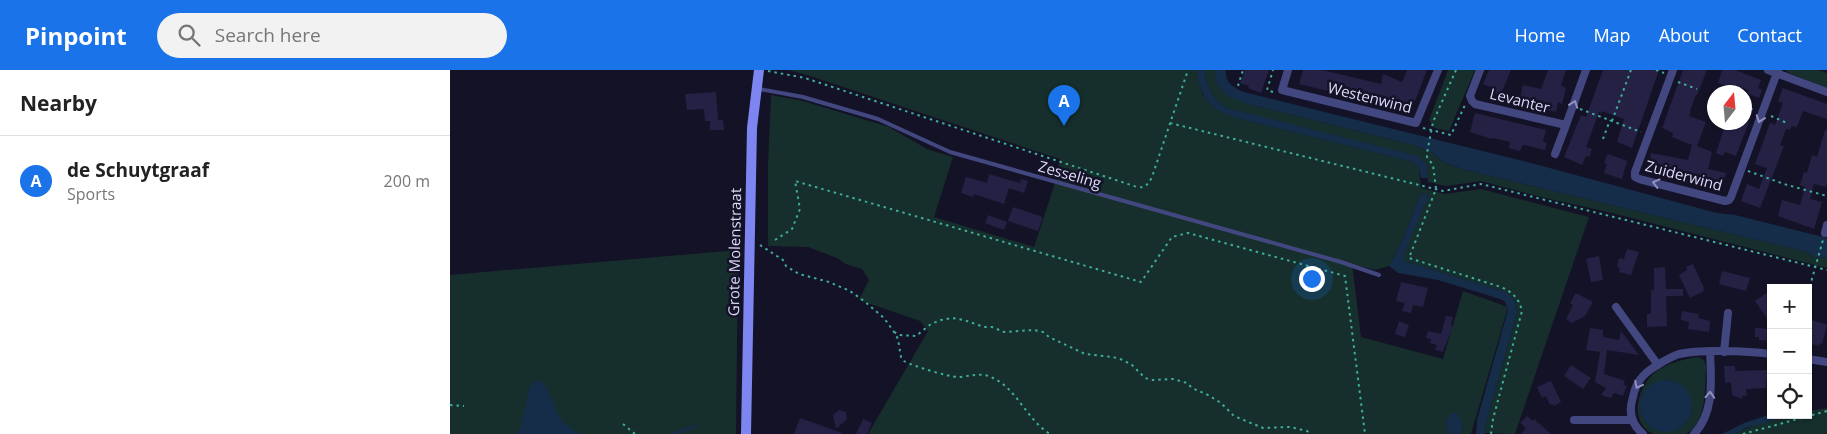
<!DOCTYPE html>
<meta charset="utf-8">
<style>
body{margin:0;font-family:"Open Sans",sans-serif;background:#f2f2f2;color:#222}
.controls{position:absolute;right:15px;bottom:15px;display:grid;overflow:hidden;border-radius:0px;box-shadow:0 1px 4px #0004}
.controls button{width:45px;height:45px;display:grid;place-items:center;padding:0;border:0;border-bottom:1px solid #e0e0e0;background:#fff;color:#222;font:25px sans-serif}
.compass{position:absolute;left:1257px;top:15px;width:45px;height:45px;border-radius:50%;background:#fff;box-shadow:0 1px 4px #0004;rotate:16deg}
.you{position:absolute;left:861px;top:208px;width:18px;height:18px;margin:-12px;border:4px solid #fff;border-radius:50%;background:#1a73e8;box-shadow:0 0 0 8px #1a73e833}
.badge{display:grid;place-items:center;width:32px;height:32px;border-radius:50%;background:#1a73e8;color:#fff;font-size:16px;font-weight:700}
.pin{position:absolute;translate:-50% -41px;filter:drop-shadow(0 1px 2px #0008)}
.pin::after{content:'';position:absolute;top:26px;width:18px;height:15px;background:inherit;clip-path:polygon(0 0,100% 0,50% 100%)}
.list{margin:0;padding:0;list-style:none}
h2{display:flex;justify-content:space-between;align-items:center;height:65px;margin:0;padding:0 20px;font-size:21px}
h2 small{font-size:16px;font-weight:400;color:#767676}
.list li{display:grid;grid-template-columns:32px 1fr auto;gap:15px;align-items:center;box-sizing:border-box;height:90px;padding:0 20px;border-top:1px solid #e0e0e0}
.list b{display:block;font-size:19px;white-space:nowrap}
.list p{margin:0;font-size:16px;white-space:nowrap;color:#767676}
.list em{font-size:16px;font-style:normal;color:#767676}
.icon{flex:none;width:28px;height:28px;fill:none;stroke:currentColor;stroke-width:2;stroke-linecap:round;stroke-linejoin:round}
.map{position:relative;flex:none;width:1377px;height:364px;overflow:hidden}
header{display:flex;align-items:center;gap:30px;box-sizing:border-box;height:70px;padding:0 25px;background:#1a73e8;color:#fff}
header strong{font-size:24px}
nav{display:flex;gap:28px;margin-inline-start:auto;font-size:18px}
.search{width:350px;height:45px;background:#f2f2f2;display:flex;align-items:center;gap:12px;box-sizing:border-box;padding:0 18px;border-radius:28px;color:#767676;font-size:19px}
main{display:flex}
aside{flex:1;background:#fff}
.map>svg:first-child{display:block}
</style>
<header>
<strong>Pinpoint</strong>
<div class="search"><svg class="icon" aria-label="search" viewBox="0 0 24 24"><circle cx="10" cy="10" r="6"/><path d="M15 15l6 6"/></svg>Search here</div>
<nav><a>Home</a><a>Map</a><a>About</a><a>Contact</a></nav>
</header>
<main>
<aside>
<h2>Nearby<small></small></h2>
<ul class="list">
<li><span class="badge">A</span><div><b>de Schuytgraaf</b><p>Sports</p></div><em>200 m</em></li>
</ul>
</aside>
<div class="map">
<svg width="1377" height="364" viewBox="0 0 1377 364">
<rect width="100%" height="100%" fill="#141226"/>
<!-- green -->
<path fill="#162f2c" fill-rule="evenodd" d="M338 0H747L752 24 786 48 963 92 969 98 971 118 995 124 1031 119 1139 147 1065 364 1035 363 1036 353 1067 243C1067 233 1064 228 1055 222L954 191 955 182 974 123H971L950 176 939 196 925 200 902 194 911 267 993 289 1013 221 1058 237 1021 364H1010L1013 357 996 351 997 360 1001 364H418L478 261 470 251 409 230 419 210 412 199 396 194 387 188 358 177 318 176V94L321 25 353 31 439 57 477 79 503 87 484 147 584 177 606 110 669 127 605 109 610 89 357 5Z
M755 0H765V6L798 34 960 74 981 82 993 92 1016 100 1357 182 1364 187 1377 188V198L1162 143 1091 127 1031 111 996 116 978 112 977 95 777 38C762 29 756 17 755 0Z
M998 0H1025L999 61 985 58 979 50Z
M1336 0H1368L1377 3V18L1339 3Z
M288 180 286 364H0V205Z
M1248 287 1254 290 1256 296C1255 316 1257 354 1236 364H1203C1177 351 1188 315 1207 301 1219 293 1233 289 1248 287ZM1219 310 1228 313 1241 342 1235 354 1227 360 1191 330C1195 315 1205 314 1219 310Z
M1377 338V364H1285C1305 353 1336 345 1358 345V341Z"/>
<!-- water -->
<path fill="#152d48" d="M747 0H755C756 17 762 29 777 38L968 86 977 95 978 108H971L969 98 963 92 786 48C760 39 750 29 747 0Z
M765 0H776C775 13 782 17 794 22L1081 93 1267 143 1285 145 1377 168V188L1364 187 1357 182 1016 100 993 92 981 82 960 74 798 34C780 28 764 22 765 0Z
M971 123 979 125 955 182 954 191 1056 222C1064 228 1067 233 1067 243L1036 353 1035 364H1026L1027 350 1058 240 1055 232 1050 229 988 210 948 203 939 196 950 176Z
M88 310C101 317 101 330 107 342 111 352 121 359 131 364H66L70 360 79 319 82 312Z
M1190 336a26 26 0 1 1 52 0a26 26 0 1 1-52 0Z
M1001 343H1006C1013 349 1014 357 1010 364H1001L997 360 996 351Z
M1321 344 1344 345 1296 358 1285 364H1272L1294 353Z"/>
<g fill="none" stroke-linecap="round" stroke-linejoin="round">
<!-- stream -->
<path stroke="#152d48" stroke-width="3" d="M223 364 246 356"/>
</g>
<!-- building -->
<path fill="#242145" d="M795 0H819L811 23 798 18 799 16 790 13Z
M853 0H872L931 14 933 4 952 12 957 0H977L965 31 963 30 961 42 944 38 946 32 928 28 927 33 849 14Z
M1039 0H1061L1050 26 1043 23 1045 19 1033 14Z
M1098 0H1116L1111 15 1116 18 1112 34 1108 32 1106 42 1069 33 1073 15 1091 19Z
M1153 0H1209L1182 78 1167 72 1174 49 1152 41V43L1149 42 1136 77 1142 79 1139 87 1136 86 1132 95 1114 87 1131 45 1136 47Z
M1233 0H1257L1247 25H1246L1240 41H1241L1239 46 1256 52 1247 76 1262 82 1258 99 1276 103 1271 121 1201 103 1204 91 1200 90 1201 83 1238 90 1242 75 1222 67 1223 63 1212 58Z
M1272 0H1285L1311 10 1308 18 1312 20 1309 28 1297 23 1298 20 1284 15 1283 18 1268 13Z
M1333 18 1377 34V49L1353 41 1347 57 1342 56 1340 60 1336 59 1330 75 1334 76 1310 138 1291 131 1297 114 1309 119 1315 103 1317 98 1305 94 1320 53 1325 55 1333 33 1328 31Z
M266 22 268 50H273L274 60H260V51H255L254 39 237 40 235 24Z
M1025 43 1096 60 1093 72 1097 73 1095 80 1074 75 1072 76 1070 81 1059 78 1060 72 1043 68 1042 69 1020 62Z
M1276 52H1299L1286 86 1275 82 1273 86 1266 83Z
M1375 60H1377V113L1376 117 1364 114 1360 129 1372 132 1364 159 1328 146 1332 130 1350 135 1355 117 1350 115 1354 102 1357 103 1362 85 1367 87Z
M1158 84 1177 91 1172 109 1154 103 1157 94 1154 93Z
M539 104 570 113 571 109 578 111 574 123 559 118 554 134 524 124 523 127 511 123 516 107 537 113Z
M563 137 593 147 588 161 558 151Z
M538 145 557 152 554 160 535 153Z
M1177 179 1189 182 1181 205 1169 202 1170 198 1167 197 1169 188 1174 189Z
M1149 186 1153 210 1141 212 1136 189Z
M1243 194 1254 218 1253 219 1254 221 1240 228 1229 205 1237 200 1236 197Z
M1215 197 1216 219H1233V226H1216L1217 256 1197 257V244H1201V220H1204V198Z
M1272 201 1300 208 1296 221 1269 214Z
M951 212 978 218 973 237 963 235 961 243 952 241 955 233 946 231Z
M1321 220V254L1305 231Z
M1125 224H1128L1143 232 1135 246 1122 253 1116 249 1123 235 1120 233Z
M1232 241 1249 244 1248 248 1260 251 1259 262 1238 259 1239 252 1231 250Z
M996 246 1003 247 1001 256H1003L993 282 985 280 987 275 980 273 981 269 976 268 978 261 991 264Z
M1362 250 1377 255 1372 274 1370 273 1369 276 1358 273V265Z
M949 251 959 255 955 267 945 264Z
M1140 258 1153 260V267L1169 270 1171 261 1189 285 1157 280 1154 304 1175 311 1173 315 1177 316 1173 326 1164 323 1161 328 1151 325 1156 318 1145 312 1150 282 1136 280Z
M1305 258 1321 259V271L1309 270V267H1305Z
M1121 295 1141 308 1133 319 1114 306Z
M1274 296H1285V301L1321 300V310L1316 311V318L1296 319 1297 326H1292V329L1282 325 1281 312 1275 313Z
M1101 311 1111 332 1104 336 1103 334 1100 335 1096 326 1092 328 1087 317Z
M389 340 396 342 397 349 386 359 383 345Z
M1077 346 1083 351 1084 349 1101 364H1071L1076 358 1070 353Z
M350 348 392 363V364H344Z
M413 349 422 353 417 364H406Z"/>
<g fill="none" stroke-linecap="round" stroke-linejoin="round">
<!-- path -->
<path stroke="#3ead9b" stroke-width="2" stroke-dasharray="2.5 4" stroke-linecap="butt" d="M1006 0 983 52 977 83V87L983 95 986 119 959 188 1051 217C1062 222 1069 228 1072 241L1043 349 1041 364
M1206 0 1214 3
M318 1 355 8 687 117C695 118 698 115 702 107L738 0
M1228 12 1247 19
M788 16 793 0
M823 22 817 20 823 0
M1294 37 1305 40
M1130 39 1191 62
M1321 46 1337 53
M1162 51 1181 0
M720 53 993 121 1031 114 1377 200
M973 58 1001 65 1015 35
M1153 69 1160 50
M1298 101 1334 114 1377 126
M325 170 342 159 350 139 345 111 691 212 722 167 738 163 895 206 915 364
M310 175 333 190 336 196 349 204 379 212 400 221 414 231 434 248 444 262 448 269 451 287 454 291C463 296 498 307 509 307 521 306 532 302 543 308 567 319 577 350 600 364
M1358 223 1373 170
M444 262 450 265 466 266 481 254 491 250 502 248 514 250 534 257H542L554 262 584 260 593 262 599 267 635 284 663 287 673 290 682 295 695 308 702 310 723 309 737 313 742 318 758 325 771 333 784 346 813 358 840 357 857 361 861 364
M0 335 14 336
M173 354 185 364
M1293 364 1377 341"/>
<!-- lane -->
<path stroke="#434780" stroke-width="4" d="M309 19 353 27 428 49 500 82 891 192 929 205"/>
<!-- street -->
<path stroke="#434780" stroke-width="8" d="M838 0 832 20 966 53 988 0
M1030 0 1020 26 1022 31 1025 34 1116 55 1136 0
M1223 0 1185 102V107L1189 109 1275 131 1279 130 1281 127 1328 0
M1318 0 1377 22
M1105 84 1116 55
M1375 163 1377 155
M1166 237 1208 295
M1274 282 1278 243
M1358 289 1377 292
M1124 350H1182
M1193 364C1181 354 1178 342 1183 327 1184 320 1188 311 1193 306 1199 299 1220 287 1229 284 1251 279 1298 281 1321 284
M1244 364C1265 342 1261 309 1260 281"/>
<!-- secondary -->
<path stroke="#7d86f0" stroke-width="10" d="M296 364 302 58 309 0"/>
</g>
<!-- one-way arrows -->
<defs><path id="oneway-chevron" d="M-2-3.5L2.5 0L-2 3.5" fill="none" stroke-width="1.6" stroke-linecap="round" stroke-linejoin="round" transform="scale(1.25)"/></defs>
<g stroke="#9091be">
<use href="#oneway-chevron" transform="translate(1124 34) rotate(-70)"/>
<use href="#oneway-chevron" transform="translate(1310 49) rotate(110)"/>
<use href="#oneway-chevron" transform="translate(1206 113) rotate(-166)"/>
<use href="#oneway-chevron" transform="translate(1188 315) rotate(118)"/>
<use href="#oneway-chevron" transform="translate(1260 325) rotate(-86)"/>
</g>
<g text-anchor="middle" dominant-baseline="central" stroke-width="5" stroke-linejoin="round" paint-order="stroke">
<!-- street labels -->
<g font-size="15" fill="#dcdbfb" stroke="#141226">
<text transform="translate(920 27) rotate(14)">Westenwind</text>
<text transform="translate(1070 30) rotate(14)">Levanter</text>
<text transform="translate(620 104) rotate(16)">Zesseling</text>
<text transform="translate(1234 105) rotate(15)">Zuiderwind</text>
<text transform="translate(284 182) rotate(-89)">Grote Molenstraat</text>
</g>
</g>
</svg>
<div class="controls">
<button>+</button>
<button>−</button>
<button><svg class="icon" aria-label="locate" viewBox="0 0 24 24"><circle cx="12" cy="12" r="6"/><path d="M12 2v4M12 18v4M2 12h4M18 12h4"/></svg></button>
</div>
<svg class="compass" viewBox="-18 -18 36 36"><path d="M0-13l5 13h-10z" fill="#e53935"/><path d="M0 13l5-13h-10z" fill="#767676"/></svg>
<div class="you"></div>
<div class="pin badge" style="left:614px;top:56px">A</div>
</div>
</main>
